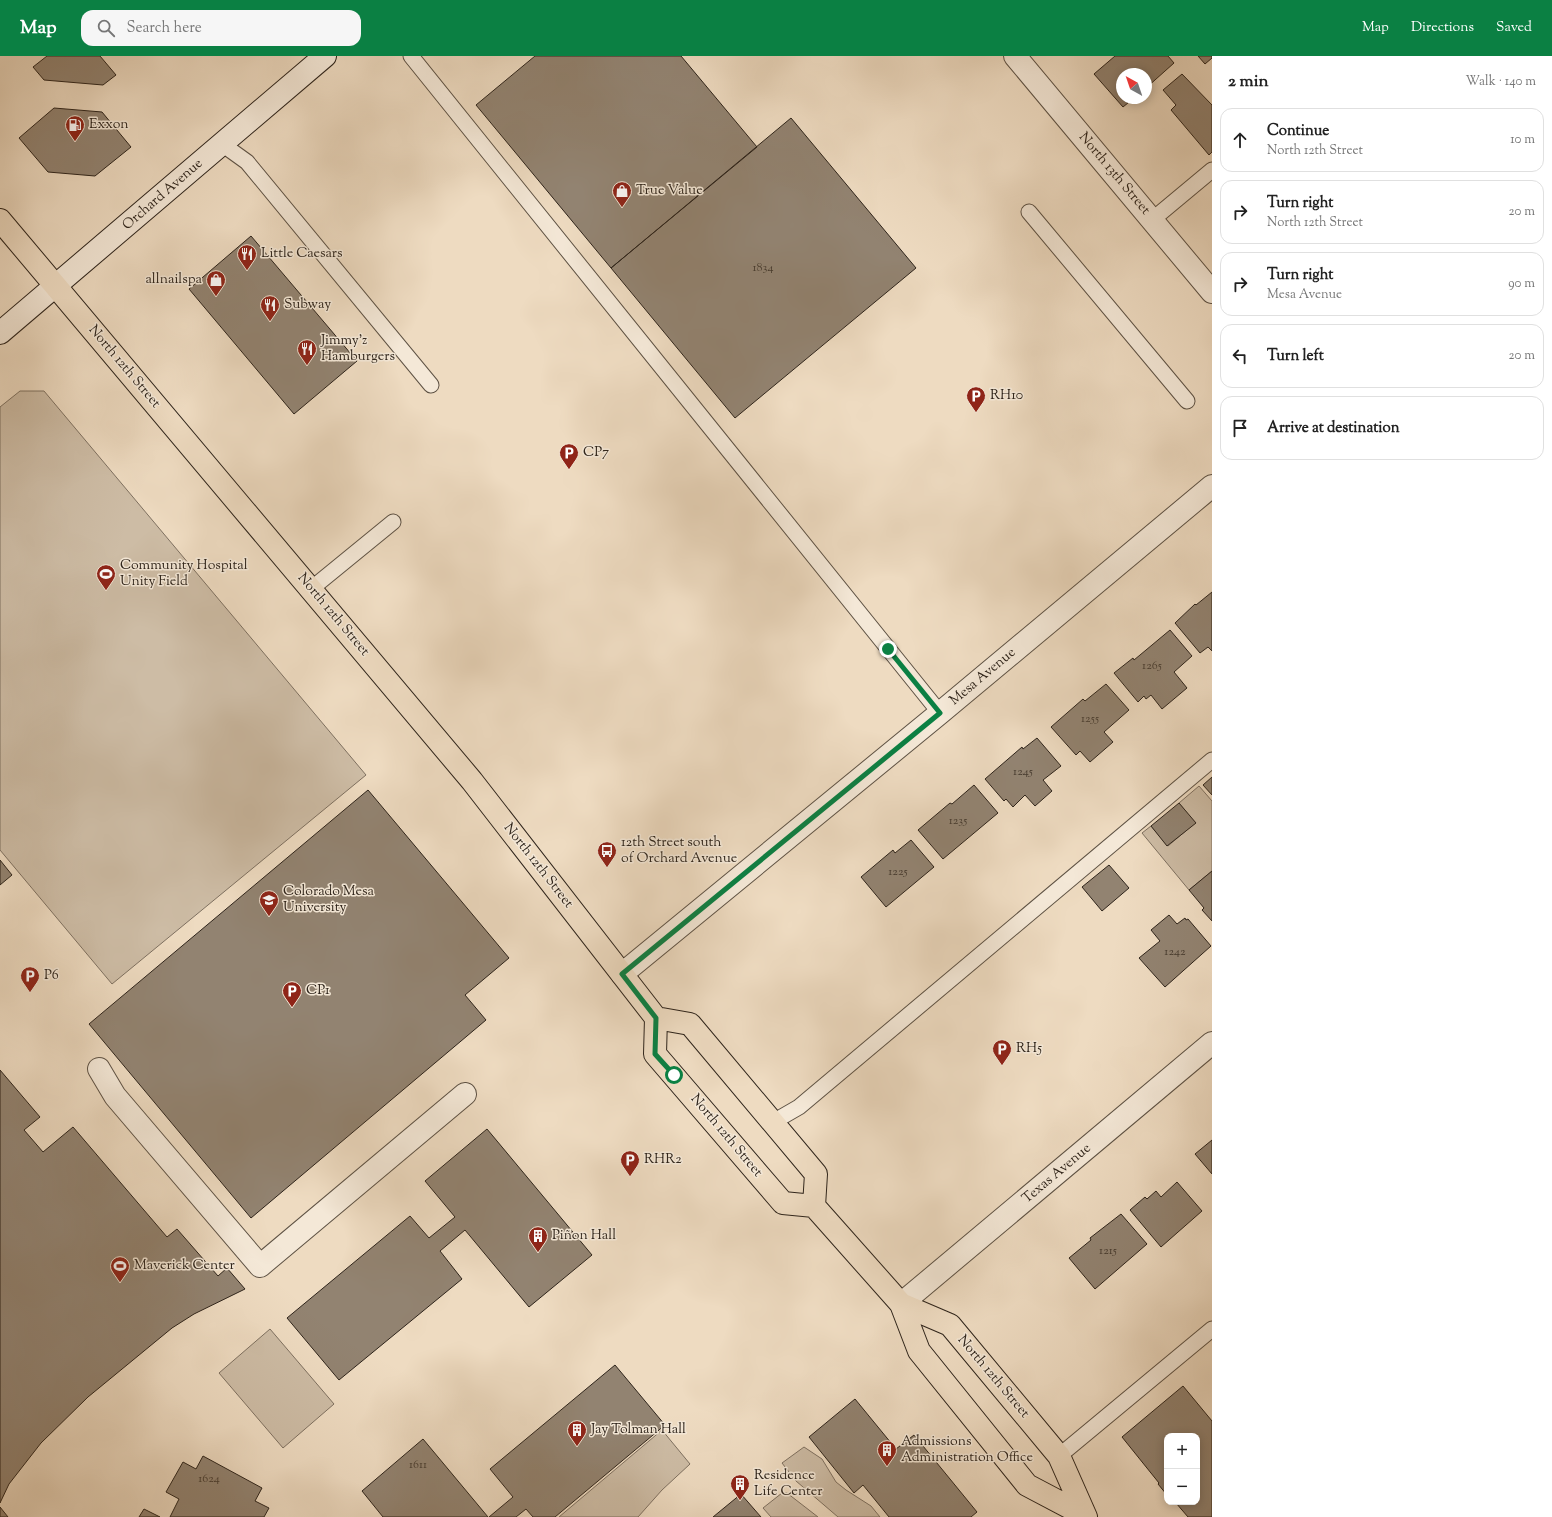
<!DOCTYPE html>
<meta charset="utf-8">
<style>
body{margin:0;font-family:"Sorts Mill Goudy",serif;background:#f6f6f6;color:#222}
.controls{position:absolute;right:12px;bottom:12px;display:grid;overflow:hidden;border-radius:8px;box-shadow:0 2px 10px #0003}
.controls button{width:36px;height:36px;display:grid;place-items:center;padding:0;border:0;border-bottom:1px solid #e0e0e0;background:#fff;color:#222;font:20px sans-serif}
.compass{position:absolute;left:1116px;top:12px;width:36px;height:36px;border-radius:50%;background:#fff;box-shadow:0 2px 10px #0003;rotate:320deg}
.stop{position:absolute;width:12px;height:12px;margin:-9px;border:3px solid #0b8043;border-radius:50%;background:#fff}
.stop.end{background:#0b8043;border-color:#fff;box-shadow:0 1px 4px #0008}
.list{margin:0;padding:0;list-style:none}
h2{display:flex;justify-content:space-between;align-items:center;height:52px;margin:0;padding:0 16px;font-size:17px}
h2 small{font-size:13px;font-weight:400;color:#767676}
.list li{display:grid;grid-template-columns:26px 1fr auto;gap:12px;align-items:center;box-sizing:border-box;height:64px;margin:0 8px 8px;padding:0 8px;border:1px solid #e0e0e0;border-radius:12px}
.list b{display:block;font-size:15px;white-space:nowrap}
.list p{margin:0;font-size:13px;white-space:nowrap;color:#767676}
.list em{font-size:13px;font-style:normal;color:#767676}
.icon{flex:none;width:22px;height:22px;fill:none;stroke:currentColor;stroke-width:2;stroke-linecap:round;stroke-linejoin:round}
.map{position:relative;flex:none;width:1212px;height:1461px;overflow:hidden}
header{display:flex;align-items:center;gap:24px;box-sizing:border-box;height:56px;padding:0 20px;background:#0b8043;color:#fff}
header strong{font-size:19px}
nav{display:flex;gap:22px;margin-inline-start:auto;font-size:14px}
.search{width:280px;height:36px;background:#f6f6f6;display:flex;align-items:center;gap:10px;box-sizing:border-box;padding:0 14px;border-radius:12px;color:#767676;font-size:15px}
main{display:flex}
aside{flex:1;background:#fff}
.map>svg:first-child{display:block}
</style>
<header>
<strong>Map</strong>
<div class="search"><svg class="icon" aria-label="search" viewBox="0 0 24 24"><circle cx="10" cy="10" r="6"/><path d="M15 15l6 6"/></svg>Search here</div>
<nav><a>Map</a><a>Directions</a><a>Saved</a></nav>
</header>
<main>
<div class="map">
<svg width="1212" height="1461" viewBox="0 0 1212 1461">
<rect width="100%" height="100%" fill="#eedbc1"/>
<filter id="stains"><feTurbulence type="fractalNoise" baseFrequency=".005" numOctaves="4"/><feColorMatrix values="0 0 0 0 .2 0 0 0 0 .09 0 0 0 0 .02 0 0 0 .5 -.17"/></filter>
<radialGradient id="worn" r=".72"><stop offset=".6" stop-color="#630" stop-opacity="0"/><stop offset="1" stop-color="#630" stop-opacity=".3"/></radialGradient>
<!-- green -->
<path fill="#cdbca5" stroke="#7e7060" d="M20 335H44L366 719 112 928 0 794V351Z
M1199 730 1212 745V815L1189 834 1142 777 1151 770 1168 790 1195 767 1179 747Z
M270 1273 334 1348 283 1392 219 1317Z
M662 1374 690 1408 662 1434 638 1461H559Z
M804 1391 822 1403 836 1426 846 1434 871 1450 880 1461H838L796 1425 782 1407Z
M782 1437H787L818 1461H771L763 1452Z"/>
<!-- building -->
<path fill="#928371" stroke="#2e241b" d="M47 0H100L116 19 103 29 44 24 33 11Z
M535 0H681L757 91 611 212 476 49Z
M1115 0H1168L1174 7 1146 32V18H1122V42H1134L1123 51 1094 18Z
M1198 0H1212V2L1205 8Z
M1182 18 1212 49V96L1209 99 1171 54 1176 49 1163 34Z
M54 52 102 56 131 91 95 120 48 116 19 82Z
M791 62 916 212 735 362 611 212Z
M251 180 357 305 294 358 189 233Z
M1212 536V595L1208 591 1200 597 1175 567 1195 548 1196 549Z
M1170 574 1192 600 1174 616 1187 632 1162 653 1151 639 1146 643 1144 640 1138 646 1114 617 1133 602 1134 604Z
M1106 628 1129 654 1104 676 1113 686 1090 706 1080 695 1076 699 1051 671 1083 643 1085 645Z
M1037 682 1061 710 1043 724 1052 735 1035 750 1025 739 1013 751 1006 743 1004 745 985 723 1022 691 1023 693Z
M1212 721V739L1203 729Z
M974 729 998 757 943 803 918 774 950 747 952 748Z
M368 734 509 902 465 939 486 964 251 1162 89 968Z
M1179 747 1196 767 1167 790 1151 770Z
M911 784 934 811 886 851 861 821 893 794 895 797Z
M0 804 12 819 0 829Z
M1109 809 1129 832 1102 855 1082 831Z
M1212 815V865L1202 854 1204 852 1189 834Z
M1169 859 1177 868 1185 862 1186 864 1188 863 1211 890 1165 931 1139 902 1160 885 1151 874Z
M0 1014 40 1061 24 1074 43 1096 73 1071 167 1181 177 1173 218 1220 227 1212 245 1233 194 1258 172 1272 88 1341 41 1387 9 1428 0 1447Z
M487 1073 592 1199 529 1251 465 1174 440 1195 462 1223 339 1324 287 1262 410 1160 429 1182 455 1161 425 1125Z
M1212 1084V1118L1195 1098Z
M1177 1126 1202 1155 1161 1191 1130 1154 1145 1141 1147 1143 1156 1135 1161 1141Z
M1121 1158 1147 1188 1095 1233 1069 1202 1091 1184 1090 1182Z
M615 1309 665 1369 555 1461H533L526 1453 516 1461H489L513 1441 490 1413Z
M1183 1330 1212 1365V1461H1188L1176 1447 1175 1448 1173 1446H1197V1380H1167V1439L1158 1428 1159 1427 1122 1381Z
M855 1343 896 1393 914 1379 977 1456 971 1461H889L863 1429 854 1437 809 1381Z
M423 1383 488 1461H383L362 1435Z
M203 1400 262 1432 255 1445 269 1452 264 1461H170L179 1443 166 1436 183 1406 196 1413Z
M741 1438 761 1461H713Z
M0 1451 8 1461H0Z
M144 1453 160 1461H139Z"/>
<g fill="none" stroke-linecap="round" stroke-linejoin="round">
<defs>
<path id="lane" d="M411 0 940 657
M222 88 247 106 431 329
M1029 156 1187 345
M1152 164 1212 114
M311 533 393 466
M773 1066 799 1051 1212 704
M1059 1400 1212 1273"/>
<path id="street" d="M1015 0 1212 236
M622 918 940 657 1212 430
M99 1013 115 1040 260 1210 465 1038
M901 1248 1212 987"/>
<path id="secondary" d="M0 277 325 0"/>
<path id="primary" d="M0 164 472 725 656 962
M814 1150 783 1147 655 998 656 962 690 968 816 1118 814 1150 901 1248 919 1295 1027 1429 1084 1459
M901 1248 950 1269 1059 1400 1086 1461"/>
</defs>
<!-- lane casing -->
<use href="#lane" stroke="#5e5244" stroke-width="17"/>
<!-- street casing -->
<use href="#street" stroke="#5e5244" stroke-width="24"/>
<!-- secondary casing -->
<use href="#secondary" stroke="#2e241b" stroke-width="24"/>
<!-- primary casing -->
<use href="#primary" stroke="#2e241b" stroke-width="24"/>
<!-- lane -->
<use href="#lane" stroke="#f4e8d7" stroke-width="15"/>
<!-- street -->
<use href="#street" stroke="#f4e8d7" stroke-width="22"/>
<!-- secondary -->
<use href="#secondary" stroke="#f4e8d7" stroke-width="22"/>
<!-- primary -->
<use href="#primary" stroke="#eedbc1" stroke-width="22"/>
</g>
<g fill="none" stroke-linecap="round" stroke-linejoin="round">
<!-- route -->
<path stroke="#0b8043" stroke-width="5" d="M674 1019 655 998 656 962 622 918 940 657 888 593"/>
</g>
<!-- icons -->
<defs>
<symbol id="fuel-pin" viewBox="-11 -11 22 30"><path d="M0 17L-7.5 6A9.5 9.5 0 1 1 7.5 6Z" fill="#8f2418" stroke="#f4e8d7"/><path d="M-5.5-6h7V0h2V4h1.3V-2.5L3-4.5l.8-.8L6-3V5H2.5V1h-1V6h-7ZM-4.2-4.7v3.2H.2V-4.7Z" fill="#fff"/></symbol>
<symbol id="shop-pin" viewBox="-11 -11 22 30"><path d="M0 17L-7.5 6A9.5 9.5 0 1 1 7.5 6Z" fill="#8f2418" stroke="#f4e8d7"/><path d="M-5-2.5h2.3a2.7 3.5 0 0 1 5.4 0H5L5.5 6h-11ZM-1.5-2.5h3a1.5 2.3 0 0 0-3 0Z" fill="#fff"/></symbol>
<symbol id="restaurant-pin" viewBox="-11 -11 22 30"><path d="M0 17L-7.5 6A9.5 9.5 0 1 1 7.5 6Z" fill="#8f2418" stroke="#f4e8d7"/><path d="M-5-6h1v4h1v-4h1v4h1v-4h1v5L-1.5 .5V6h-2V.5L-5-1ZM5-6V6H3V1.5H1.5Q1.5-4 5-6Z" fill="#fff"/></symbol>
<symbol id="parking-pin" viewBox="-11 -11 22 30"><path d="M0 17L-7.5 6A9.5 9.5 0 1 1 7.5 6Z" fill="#8f2418" stroke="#f4e8d7"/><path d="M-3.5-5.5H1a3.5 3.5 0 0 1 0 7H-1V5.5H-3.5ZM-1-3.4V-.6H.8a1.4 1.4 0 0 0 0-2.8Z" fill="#fff"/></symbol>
<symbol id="stadium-pin" viewBox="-11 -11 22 30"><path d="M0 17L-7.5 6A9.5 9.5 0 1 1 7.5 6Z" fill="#8f2418" stroke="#f4e8d7"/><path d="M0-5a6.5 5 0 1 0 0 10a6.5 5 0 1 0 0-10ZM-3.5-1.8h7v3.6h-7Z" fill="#fff"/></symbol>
<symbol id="bus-pin" viewBox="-11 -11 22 30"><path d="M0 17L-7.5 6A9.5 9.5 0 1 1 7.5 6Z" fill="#8f2418" stroke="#f4e8d7"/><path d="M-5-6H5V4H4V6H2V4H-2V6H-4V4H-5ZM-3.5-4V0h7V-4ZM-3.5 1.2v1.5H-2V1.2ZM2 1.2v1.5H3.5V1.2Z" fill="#fff"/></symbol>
<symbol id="university-pin" viewBox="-11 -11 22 30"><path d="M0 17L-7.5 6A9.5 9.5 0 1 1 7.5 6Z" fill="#8f2418" stroke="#f4e8d7"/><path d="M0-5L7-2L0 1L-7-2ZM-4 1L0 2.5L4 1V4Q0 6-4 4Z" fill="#fff"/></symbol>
<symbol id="building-pin" viewBox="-11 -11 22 30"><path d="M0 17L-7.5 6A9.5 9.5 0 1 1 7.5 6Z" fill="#8f2418" stroke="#f4e8d7"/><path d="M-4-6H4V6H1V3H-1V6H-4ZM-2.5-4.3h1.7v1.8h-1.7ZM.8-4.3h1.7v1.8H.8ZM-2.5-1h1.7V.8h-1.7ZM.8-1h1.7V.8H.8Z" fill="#fff"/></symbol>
</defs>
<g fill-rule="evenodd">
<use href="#fuel-pin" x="64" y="58" width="22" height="30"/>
<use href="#shop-pin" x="611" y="124" width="22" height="30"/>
<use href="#restaurant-pin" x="236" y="187" width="22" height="30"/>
<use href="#shop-pin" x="205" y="213" width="22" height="30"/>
<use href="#restaurant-pin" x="259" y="238" width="22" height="30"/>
<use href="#restaurant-pin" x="296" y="282" width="22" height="30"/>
<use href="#parking-pin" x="965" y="329" width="22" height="30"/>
<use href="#parking-pin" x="558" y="386" width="22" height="30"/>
<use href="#stadium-pin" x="95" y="507" width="22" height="30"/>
<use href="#bus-pin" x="596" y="784" width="22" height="30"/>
<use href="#university-pin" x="258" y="833" width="22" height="30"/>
<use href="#parking-pin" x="19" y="909" width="22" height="30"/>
<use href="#parking-pin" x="281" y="924" width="22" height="30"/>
<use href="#parking-pin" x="991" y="982" width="22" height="30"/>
<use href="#parking-pin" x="619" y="1093" width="22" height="30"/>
<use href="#building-pin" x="527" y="1169" width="22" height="30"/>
<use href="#stadium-pin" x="109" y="1199" width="22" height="30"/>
<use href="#building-pin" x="566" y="1363" width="22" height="30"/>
<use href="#building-pin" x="876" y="1383" width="22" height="30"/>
<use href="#building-pin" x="729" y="1417" width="22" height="30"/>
</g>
<g text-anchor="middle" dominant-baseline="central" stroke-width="3" stroke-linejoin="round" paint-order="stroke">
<!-- number labels -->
<g font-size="12" fill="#473c30">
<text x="763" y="212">1834</text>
<text x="1152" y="610">1265</text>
<text x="1090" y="663">1255</text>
<text x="1023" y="716">1245</text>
<text x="958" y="765">1235</text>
<text x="898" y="816">1225</text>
<text x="1175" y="896">1242</text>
<text x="1108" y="1195">1215</text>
<text x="418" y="1409">1611</text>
<text x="209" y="1423">1624</text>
</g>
<!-- poi labels -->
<g font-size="14" fill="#2e241b" stroke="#f4e8d7" text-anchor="start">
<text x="89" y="69">Exxon</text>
<text x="636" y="135">True Value</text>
<text x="261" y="198">Little Caesars</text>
<text x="202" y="224" text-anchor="end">allnailspa</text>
<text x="284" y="249">Subway</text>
<text x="321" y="285">Jimmy'z<tspan x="321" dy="16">Hamburgers</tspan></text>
<text x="990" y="340">RH10</text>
<text x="583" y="397">CP7</text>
<text x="120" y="510">Community Hospital<tspan x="120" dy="16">Unity Field</tspan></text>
<text x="621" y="787">12th Street south<tspan x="621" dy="16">of Orchard Avenue</tspan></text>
<text x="283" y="836">Colorado Mesa<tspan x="283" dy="16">University</tspan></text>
<text x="44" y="920">P6</text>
<text x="306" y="935">CP1</text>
<text x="1016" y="993">RH5</text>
<text x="644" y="1104">RHR2</text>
<text x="552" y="1180">Piñon Hall</text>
<text x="134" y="1210">Maverick Center</text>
<text x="591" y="1374">Jay Tolman Hall</text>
<text x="901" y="1386">Admissions<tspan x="901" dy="16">Administration Office</tspan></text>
<text x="754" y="1420">Residence<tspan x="754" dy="16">Life Center</tspan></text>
</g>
<!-- street labels -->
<g font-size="14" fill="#2e241b" stroke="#f4e8d7">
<text transform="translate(1114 118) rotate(50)">North 13th Street</text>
<text transform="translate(163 139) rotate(-41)">Orchard Avenue</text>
<text transform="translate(124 311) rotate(50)">North 12th Street</text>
<text transform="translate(333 559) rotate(50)">North 12th Street</text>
<text transform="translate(983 621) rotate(-40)">Mesa Avenue</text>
<text transform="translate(538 810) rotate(52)">North 12th Street</text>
<text transform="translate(726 1080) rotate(50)">North 12th Street</text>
<text transform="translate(1057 1118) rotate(-40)">Texas Avenue</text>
<text transform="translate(993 1321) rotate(50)">North 12th Street</text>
</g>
</g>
<rect width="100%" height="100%" filter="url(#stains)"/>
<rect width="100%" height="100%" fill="url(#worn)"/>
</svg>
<div class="controls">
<button>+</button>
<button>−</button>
</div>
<svg class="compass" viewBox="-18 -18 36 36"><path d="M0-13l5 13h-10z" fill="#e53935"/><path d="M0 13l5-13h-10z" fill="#767676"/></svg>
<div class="stop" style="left:674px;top:1019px"></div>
<div class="stop end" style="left:888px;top:593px"></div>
</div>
<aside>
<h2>2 min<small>Walk · 140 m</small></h2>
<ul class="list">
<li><svg class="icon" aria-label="ahead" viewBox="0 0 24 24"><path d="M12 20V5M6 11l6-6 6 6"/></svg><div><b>Continue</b><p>North 12th Street</p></div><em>10 m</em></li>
<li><svg class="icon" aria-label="right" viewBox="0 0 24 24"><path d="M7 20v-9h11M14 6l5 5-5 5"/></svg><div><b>Turn right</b><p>North 12th Street</p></div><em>20 m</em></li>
<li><svg class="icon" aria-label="right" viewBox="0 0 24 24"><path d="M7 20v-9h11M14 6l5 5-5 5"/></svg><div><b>Turn right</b><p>Mesa Avenue</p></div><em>90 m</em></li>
<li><svg class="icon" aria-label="left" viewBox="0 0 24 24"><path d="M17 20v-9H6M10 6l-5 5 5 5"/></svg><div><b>Turn left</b></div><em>20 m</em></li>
<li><svg class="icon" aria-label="arrive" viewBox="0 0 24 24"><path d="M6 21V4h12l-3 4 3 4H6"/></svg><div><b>Arrive at destination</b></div></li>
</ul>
</aside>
</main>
